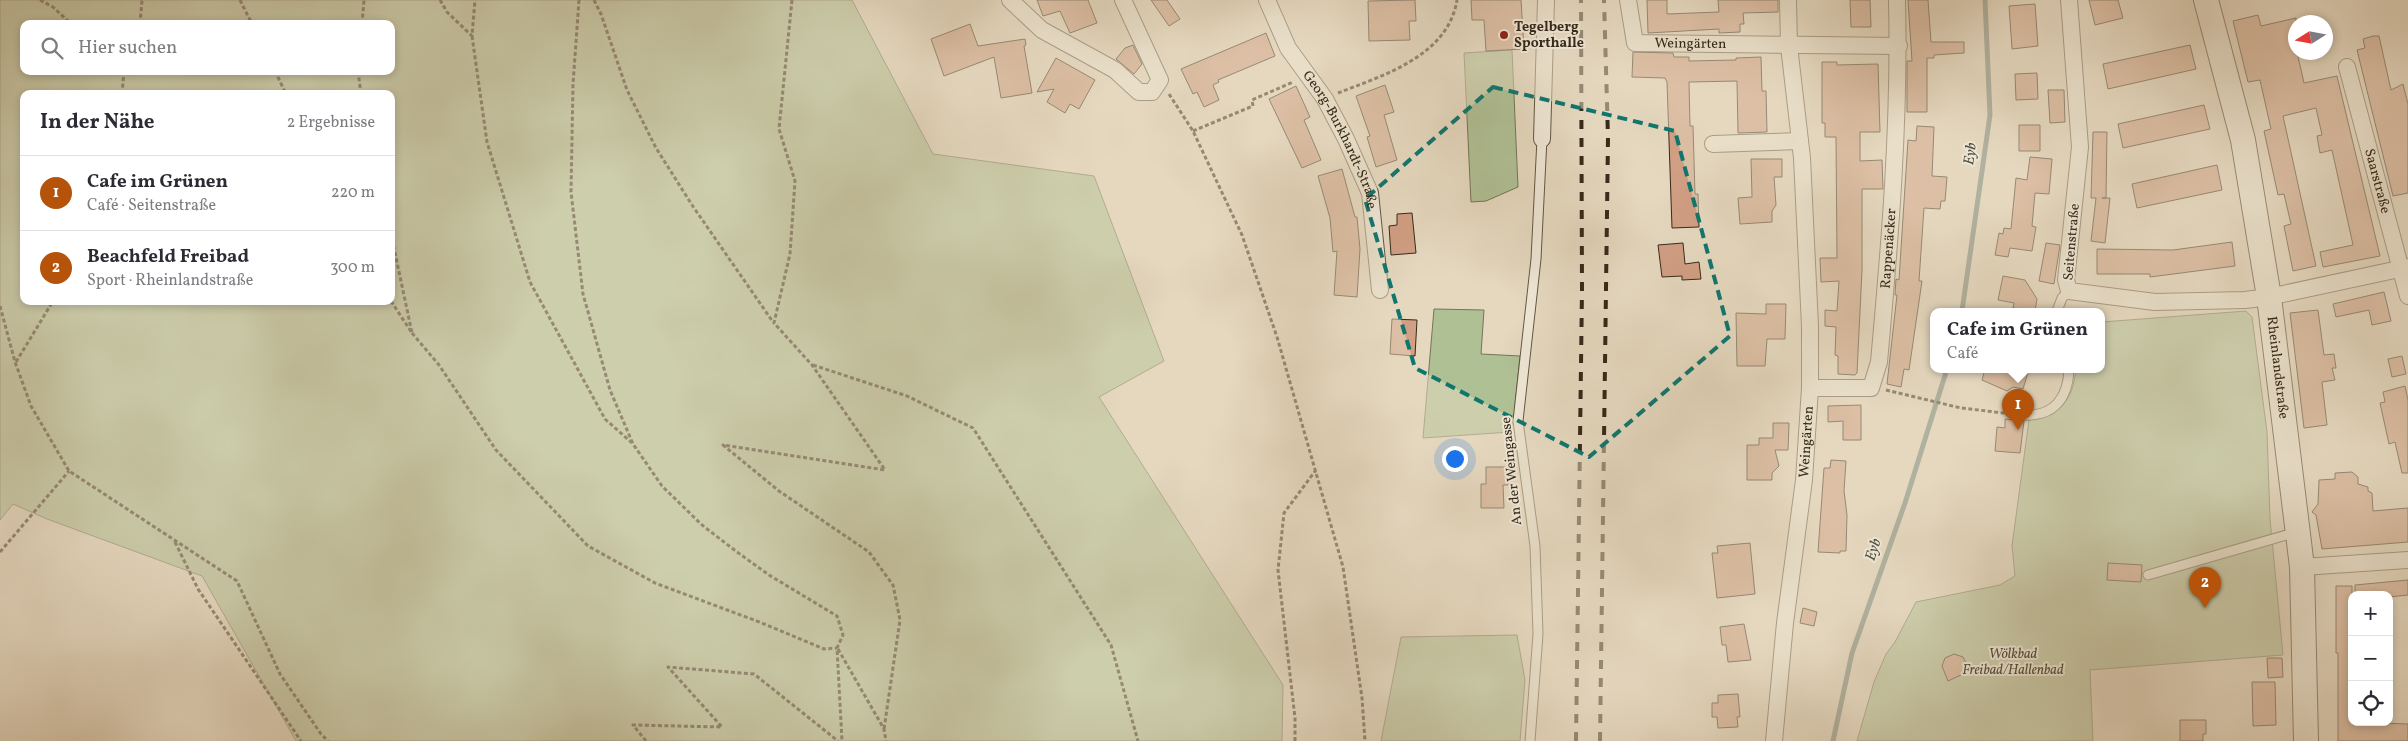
<!DOCTYPE html>
<html lang="de">
<meta charset="utf-8">
<style>
body{margin:0;font-family:Vollkorn,serif;background:#f2f2f3;color:#2b2b33}
.controls{position:absolute;right:15px;bottom:15px;display:grid;overflow:hidden;border-radius:10px;box-shadow:0 2px 8px #0003}
.controls button{width:45px;height:45px;display:grid;place-items:center;padding:0;border:0;border-bottom:1px solid #e1e1e2;background:#fff;color:#2b2b33;font:25px sans-serif}
.compass{position:absolute;left:2288px;top:15px;width:45px;height:45px;border-radius:50%;background:#fff;box-shadow:0 2px 8px #0003;rotate:259deg}
.you{position:absolute;left:1454px;top:458px;width:18px;height:18px;margin:-12px;border:4px solid #fff;border-radius:50%;background:#1a73e8;box-shadow:0 0 0 8px #1a73e833}
.badge{display:grid;place-items:center;width:32px;height:32px;border-radius:50%;background:#b45309;color:#fff;font-size:16px;font-weight:700}
.pin{position:absolute;translate:-50% -41px;filter:drop-shadow(0 1px 2px #0008)}
.pin::after{content:'';position:absolute;top:26px;width:18px;height:15px;background:inherit;clip-path:polygon(0 0,100% 0,50% 100%)}
.popup{position:absolute;left:1930px;top:308px;width:175px;height:65px;box-sizing:border-box;display:grid;place-content:center;border-radius:10px;background:#fff;filter:drop-shadow(0 1px 4px #0005);font-size:16px;white-space:nowrap;color:#7c7c81}
.popup b{font-size:19px;color:#2b2b33}
.popup::after{content:'';position:absolute;left:50%;top:100%;margin-left:-10px;border:10px solid transparent;border-top-color:#fff}
.list{margin:0;padding:0;list-style:none}
h2{display:flex;justify-content:space-between;align-items:center;height:65px;margin:0;padding:0 20px;font-size:21px}
h2 small{font-size:16px;font-weight:400;color:#7c7c81}
.list li{display:grid;grid-template-columns:32px 1fr auto;gap:15px;align-items:center;box-sizing:border-box;height:75px;padding:0 20px;border-top:1px solid #e1e1e2}
.list b{display:block;font-size:19px;white-space:nowrap}
.list p{margin:0;font-size:16px;white-space:nowrap;color:#7c7c81}
.list em{font-size:16px;font-style:normal;color:#7c7c81}
.icon{flex:none;width:28px;height:28px;fill:none;stroke:currentColor;stroke-width:2;stroke-linecap:round;stroke-linejoin:round}
.map{position:relative;flex:none;width:2408px;height:741px;overflow:hidden}
.search{position:absolute;background:#fff;box-shadow:0 2px 8px #0003;left:20px;top:20px;width:375px;height:55px;display:flex;align-items:center;gap:12px;box-sizing:border-box;padding:0 18px;border-radius:10px;color:#7c7c81;font-size:19px}
.panel{position:absolute;background:#fff;box-shadow:0 2px 8px #0003;left:20px;top:90px;width:375px;height:215px;border-radius:10px}
.map>svg:first-child{display:block}
</style>
<div class="map">
<svg width="2408" height="741" viewBox="0 0 2408 741">
<rect width="100%" height="100%" fill="#e5d8bf"/>
<filter id="stains"><feTurbulence type="fractalNoise" baseFrequency=".004" numOctaves="4"/><feColorMatrix values="0 0 0 0 .2 0 0 0 0 .09 0 0 0 0 .02 0 0 0 .5 -.17"/></filter>
<radialGradient id="worn" r=".72"><stop offset=".6" stop-color="#630" stop-opacity="0"/><stop offset="1" stop-color="#630" stop-opacity=".3"/></radialGradient>
<!-- green -->
<path fill="#b0c095" stroke="#737558" fill-rule="evenodd" d="M0 0H852L933 154 1094 176 1164 361 1099 397 1283 685 1282 741H296L202 576 47 519 13 504 0 520ZM24 24H391V71H24ZM24 94H391V301H24Z
M1512 50 1518 187 1486 201 1471 202 1464 53Z
M1434 309 1484 310 1481 354 1520 356 1513 425 1510 432 1423 438Z
M2246 311 2252 317 2267 432 2270 519 2283 655 2090 670 2093 741H1857L1874 682 1886 654 1895 642 1916 602 2000 585 2015 576 2012 546 2029 420C2060 414 2073 401 2076 369H2102V322Z
M1517 635 1525 680 1520 741H1381L1401 637Z"/>
<g fill="none" stroke-linecap="round" stroke-linejoin="round">
<!-- stream -->
<path stroke="#708076" stroke-width="5" d="M1962 311 1990 115 1985 0
M1833 741 1852 653 1905 503 1947 369"/>
</g>
<!-- building -->
<path fill="#d19f84" stroke="#362a1a" d="M1037 0H1088L1097 23 1070 33 1060 11 1043 16Z
M1151 0H1167L1180 19 1169 26Z
M1415 0 1416 21H1409L1410 40 1369 41 1368 1Z
M1471 0H1521L1524 49 1486 51 1484 20H1472Z
M1647 0H1667V14L1719 12 1718 0H1778V12L1743 13 1744 24H1740V32L1719 33V29L1648 33Z
M1850 0H1870L1871 27H1851Z
M1908 0H1928L1931 42H1964V53L1934 55V58H1927V112H1907V61H1912Z
M2089 0H2118L2123 18 2095 25Z
M2035 4 2038 46 2012 49 2009 6Z
M2258 15 2261 26 2296 18V52H2297L2304 83 2337 76 2380 256 2323 267 2320 252 2353 245 2332 150 2320 153 2317 136 2322 135 2316 108 2283 116 2316 266 2293 271 2284 226 2291 224 2284 194 2278 195 2264 131 2271 129 2260 80 2248 82 2233 21Z
M970 24 978 46 1025 39 1026 45 1024 46 1032 93 1001 98 994 57 944 76 931 39Z
M1266 33 1275 56 1218 80 1219 82 1213 85 1219 100 1204 107 1197 92 1193 94 1181 69Z
M2373 36H2379L2391 90 2403 84 2408 104V193L2393 196 2357 50 2365 48 2363 39Z
M1133 45 1142 64 1134 74 1116 59 1125 48Z
M2190 45 2196 69 2108 89 2103 64Z
M1633 52 1673 53 1674 57H1689V61L1736 60V58L1761 57 1762 91H1766L1767 132 1738 133 1737 81 1689 82 1690 126H1693L1695 194H1698L1699 227 1672 228 1667 82 1665 78 1632 77Z
M1056 58 1095 80 1079 109 1070 104 1065 113 1047 102 1054 89 1037 92Z
M1822 62H1837V65L1878 64 1880 132H1860V161L1882 160 1883 189H1862V270L1857 373 1855 375 1838 374V356L1835 355 1836 327 1825 326V310L1837 311 1839 281 1821 282 1820 258H1837L1836 137H1825V123H1822Z
M2037 73 2038 99 2016 100 2015 74Z
M1385 85 1394 112 1384 115 1397 160 1376 167 1367 137 1370 136 1356 96Z
M1296 86 1310 117 1304 120 1321 160 1302 168 1269 99Z
M2048 90H2064L2065 122 2050 123Z
M2204 105 2210 129 2123 148 2118 124Z
M2019 125H2040V151H2019Z
M1917 126 1934 127 1932 176 1947 177 1945 201H1941L1940 209 1924 208 1919 281H1922L1909 370 1904 369 1901 387 1887 384 1897 295H1895L1896 279 1899 280 1908 140 1916 141Z
M2093 132H2107L2106 198H2102H2110L2105 243 2091 241 2096 198H2091Z
M2030 157 2052 159 2049 194 2035 193 2032 226 2036 227 2032 251 2010 248 2008 257 1995 255 1999 233 2003 234 2004 228 2011 229 2016 178 2027 180Z
M1751 159H1782V177H1774L1776 205 1772 211V222L1740 224 1738 198 1752 197Z
M2217 165 2222 190 2137 208 2132 184Z
M1342 169 1355 217H1357L1360 249 1357 297 1334 295 1337 251 1333 252 1330 218 1318 176Z
M1412 213 1416 253 1391 255 1389 226 1397 225V214Z
M2232 242 2235 266 2150 277V274H2097V249L2173 250Z
M1683 243 1685 264 1699 262 1701 279 1682 280V276L1662 277 1658 245Z
M2046 243 2060 245 2054 284 2039 281Z
M2003 276 2025 280 2037 299 2035 311 2013 308 2014 303 1998 300Z
M2384 292 2391 321 2372 325 2369 310 2336 317 2333 304Z
M1766 304H1786L1785 339H1767L1765 366H1737L1736 313 1766 314Z
M2318 310 2324 355 2334 354 2336 368H2332L2335 380 2322 382 2327 425 2304 428 2290 313Z
M1392 319 1417 320 1415 356 1390 354Z
M2402 356 2406 374 2392 377 2388 359Z
M1985 369H2029L2023 389 2013 387 2007 391 1982 380Z
M2405 386 2408 400V473H2402L2395 442 2389 444 2380 403 2385 402 2383 392Z
M1861 405V440H1843V421L1828 422V406Z
M2005 419 2024 421 2020 453 1995 451 1997 427 2005 428Z
M1773 423H1789L1788 450H1775L1779 466 1772 473V480H1747V445H1759V438H1773Z
M1831 460 1846 461 1844 491 1847 515 1846 551H1840V553L1818 552 1824 468H1830Z
M1486 467H1508V485H1503L1504 508H1481V484H1486Z
M2352 472 2358 477V484L2368 487V491L2372 493 2373 511 2408 508V542L2322 549 2316 515 2312 512 2318 504 2319 480 2335 479V473Z
M1750 543 1755 594 1717 598 1712 553H1718L1717 546Z
M2108 563 2142 565 2141 582 2107 580Z
M2408 580V595L2389 597V595H2355V585Z
M2336 586H2352V722L2408 724V741H2338V653H2336Z
M1803 608 1817 612 1814 626 1800 623Z
M1744 624 1751 660 1728 662 1726 645H1722L1720 627Z
M1954 654 1963 657 1967 665 1963 674 1948 681 1942 666 1945 658Z
M2267 658H2282L2283 677 2268 678Z
M2252 682H2275L2276 725 2253 726Z
M1738 694 1740 717H1737L1738 727 1718 728 1717 717H1712V703H1718V695Z
M2180 720H2206V734H2203V741H2180Z"/>
<g fill="none" stroke-linecap="round" stroke-linejoin="round">
<defs>
<path id="service" d="M2057 311 2062 298 2069 291
M2023 415C2054 417 2068 398 2069 369
M2148 575 2297 532
M1530 741 1538 634 1535 546 1518 421 1536 259 1542 139"/>
<g id="minor">
<path d="M1010 0 1042 30 1115 70 1139 92H1152L1160 80 1123 0"/>
<path id="s1" d="M1267 0 1288 48 1325 99 1346 139 1370 193 1380 290"/>
<path id="s2" d="M1628 0 1635 43 1899 46"/>
<path d="M2069 0 2080 147 2066 280 2069 291 2155 302 2245 300 2269 297 2408 267"/>
<path id="s3" d="M2347 67 2408 296"/>
<path d="M1542 139 1546 0"/>
<path d="M1713 144 1800 141"/>
<path id="s4" d="M1810 388H1871L1879 362C1890 241 1900 121 1897 0"/>
<path d="M2302 567 2408 560"/>
<path id="s5" d="M1774 741 1785 623 1804 480 1810 388V326L1802 158 1789 46 1788 0"/>
</g>
<g id="secondary">
<path id="s6" d="M2206 0 2243 140 2269 297 2302 567 2306 741"/>
</g>
</defs>
<!-- service casing -->
<use href="#service" stroke="#625643" stroke-width="11"/>
<!-- minor casing -->
<use href="#minor" stroke="#625643" stroke-width="18"/>
<!-- secondary casing -->
<use href="#secondary" stroke="#362a1a" stroke-width="26"/>
<!-- path -->
<path stroke="#362a1a" stroke-width="3" stroke-dasharray="4 2.5" stroke-linecap="butt" d="M40 0 53 7 71 24
M240 0 252 24
M440 0 447 12 472 36 475 0
M579 0 573 84 571 192 583 294 610 390 633 444 662 486 702 525 737 552 769 575 837 616 843 635 837 648 842 741
M594 0 601 14 627 90 656 148 692 205 773 322
M792 0 779 129 795 181 790 254 774 323 812 365 885 470 723 445 779 491 869 552 893 585 900 620 884 729
M140 24 142 0
M362 24 364 0
M472 36 487 142 530 282 605 419 632 443
M275 71 286 94
M358 71 361 94
M1338 93C1384 75 1448 56 1457 0
M122 94 124 71
M1169 94 1193 131 1242 235 1277 337 1343 567 1362 698 1365 741
M1193 131 1253 106 1252 100 1293 82
M391 301 412 333 391 234
M0 306 15 362 31 406 69 471 237 581 280 674 321 734 328 741
M412 333 439 365 496 450 588 546 655 583 762 623 824 649 837 648
M16 362 53 301
M813 365 907 396 973 428 1111 645 1138 741
M1886 390 1961 408 2012 414
M175 542 198 589 301 741
M0 552 69 471
M838 649 884 729 886 741
M646 741 633 725 722 727 668 667 754 674 838 741
M1295 741V718L1278 570 1284 513 1316 470"/>
<!-- service -->
<use href="#service" stroke="#eee6d5" stroke-width="9"/>
<!-- minor -->
<use href="#minor" stroke="#eee6d5" stroke-width="16"/>
<!-- secondary -->
<use href="#secondary" stroke="#eee6d5" stroke-width="24"/>
<!-- rail -->
<path stroke="#362a1a" stroke-width="4" stroke-dasharray="9 9" stroke-linecap="butt" d="M1576 741 1582 290 1581 0
M1600 741 1608 138 1604 0"/>
</g>
<!-- marked area -->
<path d="M0 0H2408V741H0ZM1493 87 1675 131 1730 336 1589 457 1415 368 1365 199Z" fill="#e5d8bf" fill-opacity=".55" fill-rule="evenodd"/>
<path fill="none" stroke="#0f766e" stroke-width="4" stroke-dasharray="10 6" stroke-linejoin="round" d="M1493 87 1675 131 1730 336 1589 457 1415 368 1365 199Z"/>
<!-- markers -->
<circle fill="#8f2418" stroke="#eee6d5" stroke-width="2" cx="1504" cy="35" r="5"/>
<g text-anchor="middle" dominant-baseline="central" stroke-width="4" stroke-linejoin="round" paint-order="stroke">
<!-- poi labels -->
<g font-size="14" font-weight="bold" fill="#362a1a" stroke="#eee6d5" text-anchor="start">
<text x="1514" y="27">Tegelberg<tspan x="1514" dy="16">Sporthalle</tspan></text>
</g>
<!-- street labels -->
<g font-size="14" fill="#362a1a" stroke="#eee6d5">
<text stroke="none"><textPath href="#s2" startOffset="99">Weingärten</textPath></text>
<text stroke="none"><textPath href="#s1" startOffset="159">Georg-Burkhardt-Straße</textPath></text>
<text stroke="none"><textPath href="#s3" startOffset="118">Saarstraße</textPath></text>
<text transform="translate(2072 242) rotate(-85)">Seitenstraße</text>
<text stroke="none"><textPath href="#s4" startOffset="202">Rappenäcker</textPath></text>
<text stroke="none"><textPath href="#s6" startOffset="375">Rheinlandstraße</textPath></text>
<text stroke="none"><textPath href="#s5" startOffset="301">Weingärten</textPath></text>
<text transform="translate(1512 471) rotate(-96)">An der Weingasse</text>
</g>
<!-- park labels -->
<g font-size="14" font-style="italic" fill="#545039" stroke="#eee6d5">
<text x="2013" y="654">Wölkbad<tspan x="2013" dy="16">Freibad/Hallenbad</tspan></text>
</g>
<!-- water labels -->
<g font-size="15" font-style="italic" fill="#4e4e40" stroke="#eee6d5">
<text transform="translate(1971 154) rotate(-82)">Eyb</text>
<text transform="translate(1874 550) rotate(-72)">Eyb</text>
</g>
</g>
<rect width="100%" height="100%" filter="url(#stains)"/>
<rect width="100%" height="100%" fill="url(#worn)"/>
</svg>
<div class="controls">
<button>+</button>
<button>−</button>
<button><svg class="icon" aria-label="locate" viewBox="0 0 24 24"><circle cx="12" cy="12" r="6"/><path d="M12 2v4M12 18v4M2 12h4M18 12h4"/></svg></button>
</div>
<svg class="compass" viewBox="-18 -18 36 36"><path d="M0-13l5 13h-10z" fill="#e53935"/><path d="M0 13l5-13h-10z" fill="#7c7c81"/></svg>
<div class="you"></div>
<div class="pin badge" style="left:2018px;top:430px">1</div>
<div class="popup"><b>Cafe im Grünen</b>Café</div>
<div class="pin badge" style="left:2205px;top:608px">2</div>
<div class="search"><svg class="icon" aria-label="search" viewBox="0 0 24 24"><circle cx="10" cy="10" r="6"/><path d="M15 15l6 6"/></svg>Hier suchen</div>
<section class="panel">
<h2>In der Nähe<small>2 Ergebnisse</small></h2>
<ul class="list">
<li><span class="badge">1</span><div><b>Cafe im Grünen</b><p>Café · Seitenstraße</p></div><em>220 m</em></li>
<li><span class="badge">2</span><div><b>Beachfeld Freibad</b><p>Sport · Rheinlandstraße</p></div><em>300 m</em></li>
</ul>
</section>
</div>
